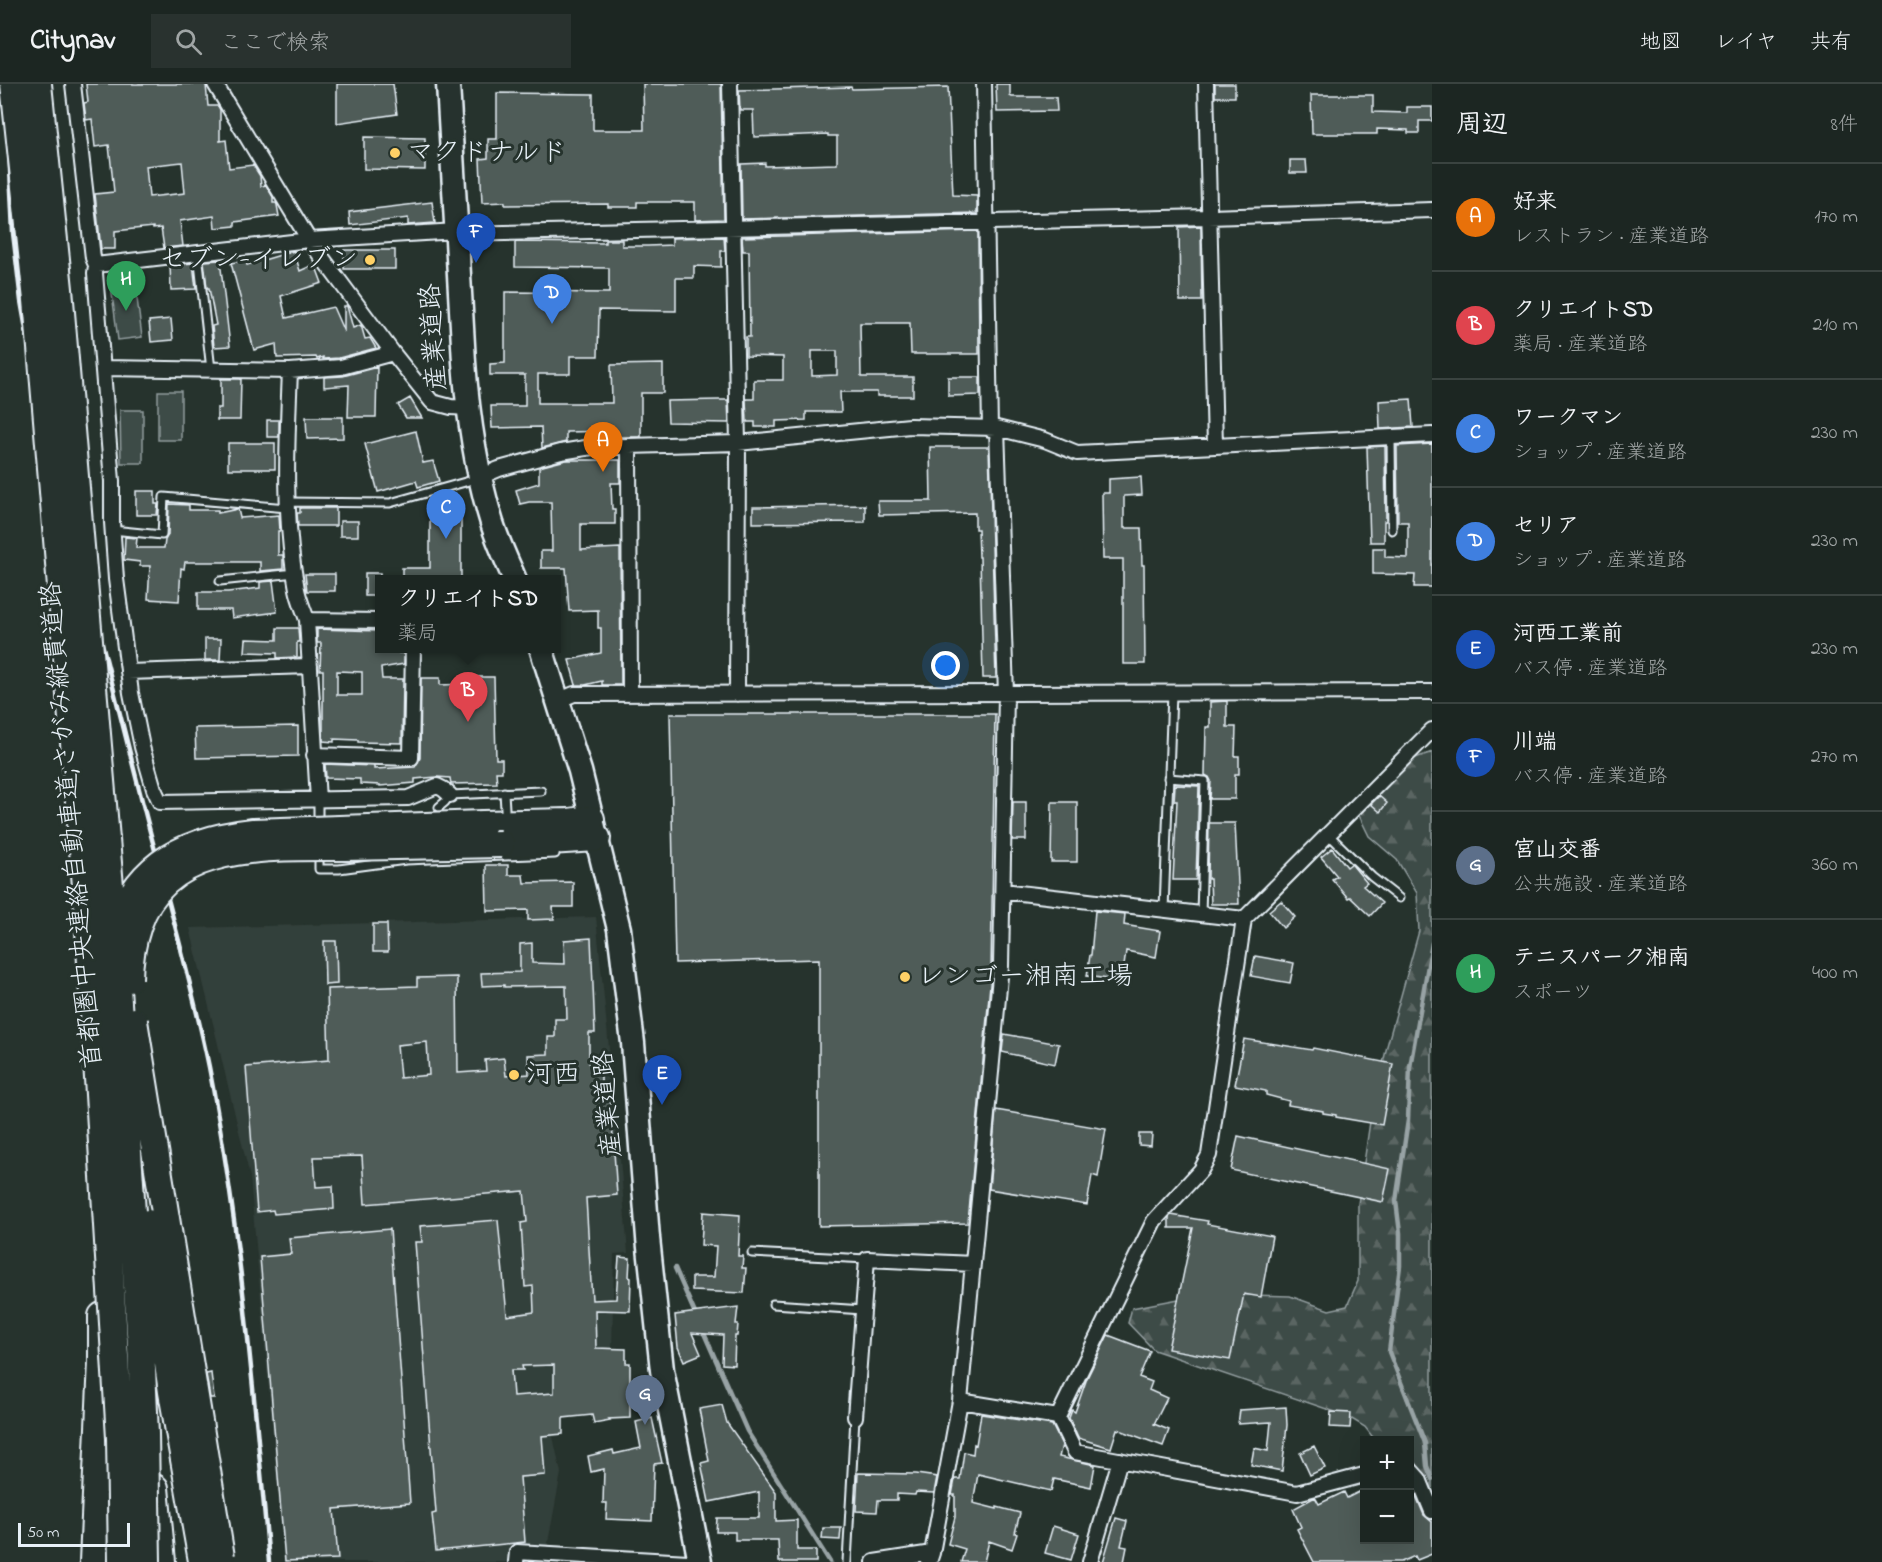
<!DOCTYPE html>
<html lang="ja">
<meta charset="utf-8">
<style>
body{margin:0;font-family:"Indie Flower","Klee One",sans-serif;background:#29322f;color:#f1f3f6}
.controls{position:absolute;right:18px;bottom:18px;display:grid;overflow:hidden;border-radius:0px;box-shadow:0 6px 24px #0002}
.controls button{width:54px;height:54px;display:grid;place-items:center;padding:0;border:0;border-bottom:2px solid #3a4340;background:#1c2622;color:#f1f3f6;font:30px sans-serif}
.scale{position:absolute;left:18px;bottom:15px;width:112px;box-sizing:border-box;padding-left:6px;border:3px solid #e8f1f8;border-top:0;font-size:16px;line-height:21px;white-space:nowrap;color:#e8f1f8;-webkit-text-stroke:4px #26332d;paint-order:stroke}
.you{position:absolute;left:946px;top:582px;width:21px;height:21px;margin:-15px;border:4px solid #fff;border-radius:50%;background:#1a73e8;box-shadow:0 0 0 9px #1a73e833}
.badge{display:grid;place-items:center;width:39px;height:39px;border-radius:50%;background:#ea580c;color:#fff;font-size:20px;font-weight:700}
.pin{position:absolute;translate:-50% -50px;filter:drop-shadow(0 2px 3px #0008)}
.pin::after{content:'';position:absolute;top:32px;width:21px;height:18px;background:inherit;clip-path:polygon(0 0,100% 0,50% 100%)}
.popup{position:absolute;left:375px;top:491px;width:186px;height:78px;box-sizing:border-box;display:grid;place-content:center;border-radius:0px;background:#1c2622;filter:drop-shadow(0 2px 4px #0005);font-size:20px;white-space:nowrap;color:#a0a5a5}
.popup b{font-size:22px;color:#f1f3f6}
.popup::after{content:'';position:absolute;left:50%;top:100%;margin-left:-12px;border:12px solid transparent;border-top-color:#1c2622}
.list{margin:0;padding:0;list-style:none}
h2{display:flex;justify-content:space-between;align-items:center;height:78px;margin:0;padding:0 24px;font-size:26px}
h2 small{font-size:20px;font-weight:400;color:#a0a5a5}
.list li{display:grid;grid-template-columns:39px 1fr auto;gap:18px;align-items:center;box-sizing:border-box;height:108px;padding:0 24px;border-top:2px solid #3a4340}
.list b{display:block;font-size:22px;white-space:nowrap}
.list p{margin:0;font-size:20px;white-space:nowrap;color:#a0a5a5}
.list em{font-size:20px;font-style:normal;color:#a0a5a5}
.icon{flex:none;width:33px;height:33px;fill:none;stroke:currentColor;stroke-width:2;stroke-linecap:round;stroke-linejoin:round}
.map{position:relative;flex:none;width:1432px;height:1478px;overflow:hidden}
header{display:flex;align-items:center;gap:36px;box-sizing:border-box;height:84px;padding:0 30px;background:#1c2622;border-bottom:2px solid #3a4340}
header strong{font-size:28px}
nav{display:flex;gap:33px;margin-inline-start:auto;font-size:21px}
.search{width:420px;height:54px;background:#29322f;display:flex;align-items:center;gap:15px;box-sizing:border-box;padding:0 21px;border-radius:0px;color:#a0a5a5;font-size:22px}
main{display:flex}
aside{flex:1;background:#1c2622}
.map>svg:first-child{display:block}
</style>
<header>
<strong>Citynav</strong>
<div class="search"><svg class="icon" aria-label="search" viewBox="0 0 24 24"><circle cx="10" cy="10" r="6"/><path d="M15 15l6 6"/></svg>ここで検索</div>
<nav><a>地図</a><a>レイヤ</a><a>共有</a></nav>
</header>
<main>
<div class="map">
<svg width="1432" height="1478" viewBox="0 0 1432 1478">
<defs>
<pattern id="forest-firs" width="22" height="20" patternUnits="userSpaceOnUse" patternTransform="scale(1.5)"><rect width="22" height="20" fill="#3e4b47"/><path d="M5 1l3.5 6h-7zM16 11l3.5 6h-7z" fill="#5a6562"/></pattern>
</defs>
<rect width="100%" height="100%" fill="#26332d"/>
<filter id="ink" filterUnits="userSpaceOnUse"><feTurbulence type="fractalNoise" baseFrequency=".0167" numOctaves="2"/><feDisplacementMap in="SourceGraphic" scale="12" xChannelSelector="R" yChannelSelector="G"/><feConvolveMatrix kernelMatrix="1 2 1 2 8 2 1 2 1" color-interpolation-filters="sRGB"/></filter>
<g filter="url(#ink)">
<!-- built -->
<path fill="#333f3a" d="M596 833 620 1075 628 1169 614 1170 611 1315 545 1316 561 1389 547 1464H511L508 1478H284L250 1093 190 844Z"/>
<!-- forest -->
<path fill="url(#forest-firs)" stroke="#939ea0" stroke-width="1.5" d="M1432 668V1456L1410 1414V1356H1375L1365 1343 1347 1332 1154 1266 1128 1239 1132 1224 1205 1210 1290 1212 1329 1226 1347 1222 1358 1197V1120L1371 1031 1387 962 1419 847 1417 809 1397 776 1369 752 1354 721 1380 687Z"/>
<!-- pitch -->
<path fill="#3e4b47" stroke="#939ea0" stroke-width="1.5" d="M135 199 142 253 118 256 111 202Z
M158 307H181V356H158Z
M120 326H143V379H121Z"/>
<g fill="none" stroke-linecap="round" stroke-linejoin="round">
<!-- stream -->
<path stroke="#98a3a5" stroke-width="4.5" d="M1432 859 1410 983 1408 1036 1396 1117 1400 1149V1182L1389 1268 1425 1359 1427 1382 1432 1395
M675 1184 697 1234
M703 1247 747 1347 830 1478"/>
</g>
<!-- building -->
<path fill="#505c59" stroke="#e8f1f8" stroke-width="1.5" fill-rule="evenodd" d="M86 0H204L206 1 208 22H218L220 26V57L226 56 229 84 253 81 260 92 261 102 266 101 273 113V119H276L277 121 279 132 235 138V142L215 144 214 132 180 137 183 162 164 164 161 144 153 145V143L115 147V165H101L95 110 114 108 109 61 95 63 92 35 86 36 84 19 88 18ZM182 78 185 109 149 113 146 82Z
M337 0H393L397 30 337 39Z
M643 0H721L724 135 695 136V118H637V123H608V120L505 121V118L482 119 480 75 488 74V55H497V9L593 10V46H644Z
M996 0H1010V12L1012 13H1056L1057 27 997 28Z
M1215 0H1235V13H1215Z
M851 3 852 5 948 3 953 111 977 112V129L742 135 741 80 765 79V82L837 80V52H828V50L754 53 753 26H740L739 6Z
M1311 11H1373V28L1407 29V23H1432V37H1419V49H1408V46L1377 45V50H1312Z
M364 53 425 54V86L364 85Z
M1290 76H1306L1307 89H1290Z
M432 118 435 139 408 141V134L350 141 349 128Z
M1201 142 1202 217H1180L1179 143Z
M978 147 979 270H911L910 239H860L861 293H913V312H877V308H840L841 328H806V336L776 337V343H755V338H747L746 315H754V296H783V273L746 272V253H750L749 167H743L742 153ZM812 267H837V291L812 292Z
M724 153 725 167H721V183L694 182V194H676V227L599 226 598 272H570V290H538V319H612L611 281 663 280V309H641V353H616V347L566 348V358L542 364 541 343 492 344 491 322H525V291H490V280L505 279V208L609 209V184L515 183V158L605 159V156H622V162H648L672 161V154Z
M344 166H395V185H344Z
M294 167 300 187 315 180 322 199 281 212 286 234 333 223 344 248V222H347L353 244 361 241 365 255 370 254 376 264 339 274 323 275V273L317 275 316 273 277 274 276 260 254 266 231 179 246 176 247 181Z
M220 176 230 262 214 263 212 242 216 241 209 204H207L204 177Z
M193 179 196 205 171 206 170 181Z
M171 235 173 256 151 258 149 237Z
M377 283 376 333H348L349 301 324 303V293L343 292Z
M948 293H980V311L948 312Z
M221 295H241L240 336H217V324H221Z
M410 314 422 334H406L398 321Z
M1411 315 1413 343 1380 345 1379 317Z
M719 316H728L729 339 668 338 667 317Z
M306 333H343V354L307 355Z
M267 336H279V353H267Z
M416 347 423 379 433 377 439 397 418 403 416 397 378 408 365 360Z
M228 359H275V385H228Z
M1432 360V503H1414L1415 491 1373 490V464H1385V473L1408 474V438H1398L1397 362Z
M1385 362 1386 437H1384V458H1370L1367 363Z
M930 363H989L996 594H983L980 473H979L978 445H975V429L879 431 878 417H931Z
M566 376H620V399H611L612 425H615V440H581V466L620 464 621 601H602V597L585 601H576L569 576 601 569V544H598V526L569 527 566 484H541V467H552L551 418H529L520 420 516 406 539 399V383Z
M1141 393 1142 411 1124 412V444H1141L1142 481H1144L1145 580H1123V475H1103L1102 409H1109V395Z
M136 407H155V420H158L157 431H136Z
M169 420 189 421V426H218V429L238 425 240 434 279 431 280 447H278V471H283V485L260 487V478H185L184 485 181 484 179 517 148 515 150 482H140V478L124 476 125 453 137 454 136 464H164L165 456 168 451Z
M865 421V438L753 439V423Z
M300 424H336V442H298L297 429H300Z
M430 424H461V495H402V484H430Z
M340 437H358V452H340Z
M365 489H380V512H365Z
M305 490H335V507H307Z
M273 497 277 528 232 534 231 526H198V508H228L260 504V498Z
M277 544H298L299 558H297V573L277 574V569L245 568 246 555 277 556Z
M317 545 380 547V565H399V569H404V580L381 584 382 595H403L402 659 358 658V656L334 655V658L323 657V586H320L321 559H317ZM337 587 362 588V611H337Z
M205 555H221L220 576H205Z
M468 593H494L496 675H502V688H496L497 699 451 700 450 694 437 693 415 695V699L380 702V701L360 700V695L326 694 325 680 374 682V685L415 683 420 674 421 594H440V601L468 600Z
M1227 617V643H1236L1235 672H1239V690H1235V715H1210L1211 697 1209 693 1205 691 1206 643H1210V618Z
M670 630H995L991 890 968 1139 819 1142V875L675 879Z
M298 642V672L196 674 195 644Z
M1175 701 1199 702 1196 796H1173L1177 717H1174Z
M1379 712 1387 719 1380 728 1371 720Z
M1013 718H1026V756H1012Z
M1052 718H1077V778H1051Z
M1209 739H1235L1239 820H1211L1210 795H1208Z
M1332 764 1347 783 1351 780 1353 782 1367 799 1363 802 1382 819 1370 832 1350 813 1348 814 1332 795 1337 792 1321 773Z
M486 781H508V791H523L524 799 573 798V823H553L554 835 528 836V826L487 827Z
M1281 817 1295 833 1283 844 1269 827Z
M1095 827 1125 830 1124 841 1160 847 1156 873 1126 867 1122 897 1087 892 1090 871H1091Z
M373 840H387L388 868H373Z
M591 854 595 949H589V979H601V1011L610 1010 617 1111 586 1114 592 1216 616 1215 619 1173 630 1174 629 1193 631 1194 630 1227 595 1226 596 1264 626 1265V1279H630V1334L609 1335 610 1336 594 1339 592 1331 563 1334V1350L542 1352 545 1391 520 1393 525 1458 436 1467 432 1430 436 1429 415 1158H422L420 1142 498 1136 507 1232 534 1228 533 1202 525 1203 521 1139 527 1138 524 1107 365 1120 362 1072 314 1073 316 1103 333 1102 334 1125 274 1130 273 1126 257 1128 246 983 329 976 327 905 417 902V894L457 893 458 989 486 987 485 976 504 974 506 992 529 990 528 971 548 970V953H555V935H567L566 902 504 903V901L482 902 481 889 520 888V860L532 859V879L565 880 564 856ZM427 958 429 991 400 994 397 961ZM554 1281V1309L513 1312 511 1286H523L522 1282Z
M324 857H336L337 900 325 901Z
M1255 872 1294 879 1290 899 1251 892Z
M1004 950 1059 960 1055 980 1002 968Z
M1244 955 1312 966 1313 964 1393 980 1382 1041 1336 1033V1031L1323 1029V1027L1288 1021 1289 1017 1266 1011V1007L1235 1001Z
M996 1026 1106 1045 1098 1093 1092 1091 1087 1121 989 1105Z
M1139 1050H1152L1151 1062 1139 1061Z
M1238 1052 1390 1085 1383 1118 1231 1086Z
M703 1128 740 1131 738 1172H743L742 1184H746L744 1209 692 1207V1193H714L716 1162 701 1161Z
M1171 1131 1208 1137 1207 1140 1272 1152 1261 1213 1244 1210 1230 1276 1168 1265 1193 1144H1169V1133Z
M390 1145 410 1419 334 1425 338 1475 285 1477 260 1173 291 1170 289 1154Z
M738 1223 736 1240H738L737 1252H735L734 1281 722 1280 723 1251 692 1249 701 1270 684 1277 678 1263 675 1231Z
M1108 1251 1150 1267 1139 1293 1152 1298 1149 1306 1167 1314 1154 1340 1169 1346 1163 1362 1117 1345 1111 1364 1078 1354 1069 1334 1072 1326 1075 1328 1087 1294Z
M211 1289 214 1314H210L206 1290Z
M722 1321 727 1339 776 1408V1437L797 1436V1466H816V1478H779L778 1456H735V1448H716L717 1434H759V1408L709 1418 701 1379 709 1377 699 1325Z
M1286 1323 1287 1341 1282 1387 1251 1381 1254 1364 1268 1367 1271 1338 1238 1340 1240 1326Z
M1331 1328 1351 1329 1350 1344 1330 1343Z
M981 1330 1052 1341 1062 1361 1059 1373 1095 1381 1091 1403 1054 1395 1051 1407 978 1390 973 1419 997 1425V1423L1020 1429 1015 1449 1017 1450 1012 1465 989 1457 984 1478H961L965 1465 948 1460 955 1433V1411H952L955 1395H960L964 1368 973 1370 974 1360 976 1361Z
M652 1334 662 1379 654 1380 652 1437 606 1435 607 1419H603L604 1385 591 1388 588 1372 613 1366 614 1370 641 1364 636 1338Z
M1314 1362 1325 1384 1310 1391 1300 1369Z
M858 1389 916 1390 937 1393 934 1409 916 1408 915 1411 897 1410V1416H878L877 1428 856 1427Z
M1410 1398 1424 1431 1432 1438V1470L1417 1476 1415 1472 1401 1478H1314L1297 1445 1301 1443 1293 1425 1315 1413 1319 1420 1344 1408 1347 1414 1365 1405V1455H1410Z
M1116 1434 1127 1437 1121 1462 1127 1463 1124 1478H1103Z
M1053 1442 1079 1450 1071 1476 1045 1469Z
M823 1444H841L840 1456 822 1455Z"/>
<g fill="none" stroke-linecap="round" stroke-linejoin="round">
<defs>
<path id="lane" d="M198 170 211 286
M1391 353 1392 446
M287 418 390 419 476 395
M112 446 162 451 164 413 287 424
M220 497 295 489
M1168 694 1205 697 1201 830
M504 708 505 725
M318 716V740
M439 723 445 718 450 711 541 707
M1328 750 1372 793 1399 814
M319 769V785H339L406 776 555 770
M1164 826 1172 609
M752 1169 867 1175
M773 1220 863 1226
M847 1478 855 1333"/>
<path id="street" d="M73 0 93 174 96 181 309 156 457 147
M215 0 309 156 393 269 432 318 451 323 468 324
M730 0 738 359 737 610
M984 0 990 345
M1206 0 1215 362
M457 150 1209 133 1432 126
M96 181 95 189 112 397V438L116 495 131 609 142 663 154 705 160 718 408 714 437 702 443 705 450 711
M104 284 290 287 341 283 393 269
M290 287C287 360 283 433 297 505 299 516 304 526 307 536
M629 363 630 610
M480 393 499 385 561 368 592 363 738 359 910 342 997 344 1045 356 1077 369 1432 351
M128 588 310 582
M557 617 574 610 1432 608
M314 671 411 674 413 564
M318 716 307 536 380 537
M1003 807 1244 835
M960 1317 1058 1333 1075 1368 1297 1409 1364 1391
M855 1333 867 1175 973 1180
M1058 1333 1154 1137 1201 1086 1209 1071 1244 835 1432 646
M1410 1385 1419 1395 1432 1427
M516 1478 517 1468 688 1478
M874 1478 932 1469
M929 1478 932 1469 960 1317 1001 882 1006 610 997 344
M1090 1478 1120 1376"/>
<path id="primary" d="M448 0 464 278C468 332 476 387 492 439 498 458 507 477 515 496
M541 564 580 687 619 845 633 959 648 1154 662 1286 700 1478"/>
<path id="highway" d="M483 740 569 738 591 735
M501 760 597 754
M155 1404 162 1478
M93 1478 102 1277V1232"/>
</defs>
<!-- lane casing -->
<use href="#lane" stroke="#e8f1f8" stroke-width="11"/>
<!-- street casing -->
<use href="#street" stroke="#e8f1f8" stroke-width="18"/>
<!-- primary casing -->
<use href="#primary" stroke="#e8f1f8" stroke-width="27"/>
<!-- highway casing -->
<use href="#highway" stroke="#e8f1f8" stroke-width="30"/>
<!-- lane -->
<use href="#lane" stroke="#26332d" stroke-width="7"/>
<!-- street -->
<use href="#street" stroke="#26332d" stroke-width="14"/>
<!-- primary -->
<use href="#primary" stroke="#26332d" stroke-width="22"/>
<!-- highway -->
<use href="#highway" stroke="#26332d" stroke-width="26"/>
<!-- rail -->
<path stroke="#e8f1f8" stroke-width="4.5" d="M6 0 13 149 21 217 32 279C68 422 103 566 140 709 163 800 190 890 209 983 241 1147 254 1312 269 1478"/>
<defs>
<path id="highway-bridge" d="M14 0 37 216 87 814 120 1354 122 1478
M38 0 59 205 111 814 141 1263 145 1350 147 1478
M117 848C133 780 189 755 253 748L483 740
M129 895C129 876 132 859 138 841 167 755 271 764 345 763 397 762 449 761 501 760
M134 937 221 1473
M148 1139 172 1308 202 1477"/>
</defs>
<!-- highway-bridge casing -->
<use href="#highway-bridge" stroke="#e8f1f8" stroke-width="30" stroke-linecap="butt"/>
<!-- highway-bridge -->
<use href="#highway-bridge" stroke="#26332d" stroke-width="26"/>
</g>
</g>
<!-- markers -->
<g fill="#ffd166" stroke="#26332d" stroke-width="2">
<circle cx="395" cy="69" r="6"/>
<circle cx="370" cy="176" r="6"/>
<circle cx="905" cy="893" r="6"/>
<circle cx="514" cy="991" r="6"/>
</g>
<g text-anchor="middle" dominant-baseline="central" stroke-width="6" stroke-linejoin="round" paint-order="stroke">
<!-- poi labels -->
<g font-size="27" fill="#e8f1f8" stroke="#26332d" text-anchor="start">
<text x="407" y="69">マクドナルド</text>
<text x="358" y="176" text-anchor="end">セブン-イレブン</text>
<text x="917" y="893">レンゴー湘南工場</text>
<text x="526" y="991">河西</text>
</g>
<!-- street labels -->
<g font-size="27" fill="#e8f1f8" stroke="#26332d">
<text transform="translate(435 253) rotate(-94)">産業道路</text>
<text transform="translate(73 741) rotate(-95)">首都圏中央連絡自動車道;さがみ縦貫道路</text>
<text transform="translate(609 1020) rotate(-95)">産業道路</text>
</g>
</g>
</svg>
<div class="controls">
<button>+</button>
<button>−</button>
</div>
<div class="scale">50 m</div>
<div class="you"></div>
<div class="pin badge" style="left:603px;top:388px;background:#e8710a">A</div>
<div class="pin badge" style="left:468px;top:638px;background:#e0444e">B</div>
<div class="popup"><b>クリエイトSD</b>薬局</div>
<div class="pin badge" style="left:446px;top:455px;background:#3f7fe0">C</div>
<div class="pin badge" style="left:552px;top:240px;background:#3f7fe0">D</div>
<div class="pin badge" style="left:662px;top:1021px;background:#1a4fb4">E</div>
<div class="pin badge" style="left:476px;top:179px;background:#1a4fb4">F</div>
<div class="pin badge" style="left:645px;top:1341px;background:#5c6f8a">G</div>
<div class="pin badge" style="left:126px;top:227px;background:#2e9e5b">H</div>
</div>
<aside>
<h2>周辺<small>8件</small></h2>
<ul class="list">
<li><span class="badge" style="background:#e8710a">A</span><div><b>好来</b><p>レストラン · 産業道路</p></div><em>170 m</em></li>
<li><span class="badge" style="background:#e0444e">B</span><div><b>クリエイトSD</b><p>薬局 · 産業道路</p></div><em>210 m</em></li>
<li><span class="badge" style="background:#3f7fe0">C</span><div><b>ワークマン</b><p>ショップ · 産業道路</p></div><em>230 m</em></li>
<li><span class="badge" style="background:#3f7fe0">D</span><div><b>セリア</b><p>ショップ · 産業道路</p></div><em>230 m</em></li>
<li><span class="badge" style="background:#1a4fb4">E</span><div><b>河西工業前</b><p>バス停 · 産業道路</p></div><em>230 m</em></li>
<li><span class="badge" style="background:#1a4fb4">F</span><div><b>川端</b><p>バス停 · 産業道路</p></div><em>270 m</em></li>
<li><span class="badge" style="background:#5c6f8a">G</span><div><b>宮山交番</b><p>公共施設 · 産業道路</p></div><em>360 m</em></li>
<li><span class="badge" style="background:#2e9e5b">H</span><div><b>テニスパーク湘南</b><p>スポーツ</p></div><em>400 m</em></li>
</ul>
</aside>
</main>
